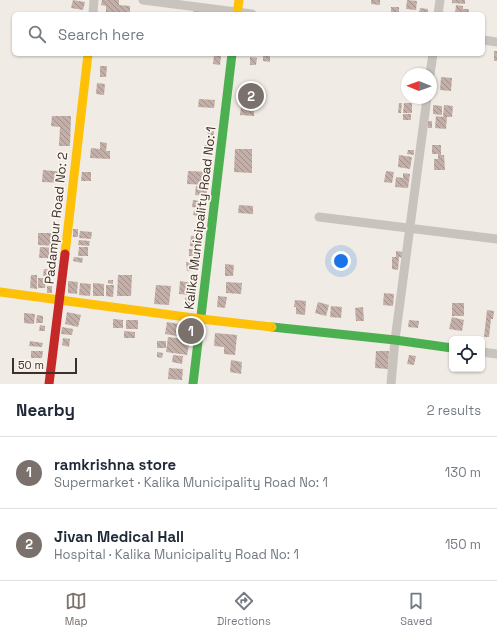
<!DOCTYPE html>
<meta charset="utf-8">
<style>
body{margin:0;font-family:"Space Grotesk",sans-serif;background:#f2f2f3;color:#1f2937}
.controls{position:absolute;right:12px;bottom:12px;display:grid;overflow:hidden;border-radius:6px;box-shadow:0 1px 3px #0004}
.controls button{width:36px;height:36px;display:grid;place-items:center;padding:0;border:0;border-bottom:1px solid #e0e1e3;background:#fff;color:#1f2937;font:20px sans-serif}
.compass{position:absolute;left:401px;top:68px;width:36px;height:36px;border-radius:50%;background:#fff;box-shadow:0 1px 3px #0004;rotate:271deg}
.scale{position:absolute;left:12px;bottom:10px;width:65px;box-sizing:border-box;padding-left:4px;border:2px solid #3b302b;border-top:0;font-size:11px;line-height:14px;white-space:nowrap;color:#3b302b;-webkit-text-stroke:3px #fbf5ee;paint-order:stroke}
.you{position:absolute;left:341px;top:261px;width:14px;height:14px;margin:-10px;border:3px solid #fff;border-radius:50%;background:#1a73e8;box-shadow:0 0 0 6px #1a73e833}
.badge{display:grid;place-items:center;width:26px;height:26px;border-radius:50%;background:#7a716c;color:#fff;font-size:13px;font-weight:700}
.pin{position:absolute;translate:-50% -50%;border:2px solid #fff;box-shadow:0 1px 4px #0006}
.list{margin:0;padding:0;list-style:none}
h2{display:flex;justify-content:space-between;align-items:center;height:52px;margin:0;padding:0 16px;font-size:17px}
h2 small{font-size:13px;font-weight:400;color:#747a83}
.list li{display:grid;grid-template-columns:26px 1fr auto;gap:12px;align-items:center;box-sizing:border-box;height:72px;padding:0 16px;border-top:1px solid #e0e1e3}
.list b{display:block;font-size:15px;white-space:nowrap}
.list p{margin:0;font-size:13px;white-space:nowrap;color:#747a83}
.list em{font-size:13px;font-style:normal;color:#747a83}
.icon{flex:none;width:22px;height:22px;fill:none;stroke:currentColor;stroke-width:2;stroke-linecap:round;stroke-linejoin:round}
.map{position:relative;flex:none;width:497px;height:384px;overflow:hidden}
.search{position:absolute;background:#fff;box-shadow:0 1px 3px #0004;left:12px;right:12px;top:12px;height:44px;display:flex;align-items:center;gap:10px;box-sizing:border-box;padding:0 14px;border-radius:6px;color:#747a83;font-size:15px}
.sheet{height:196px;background:#fff}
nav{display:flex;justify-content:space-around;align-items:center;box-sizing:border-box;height:56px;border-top:1px solid #e0e1e3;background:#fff;font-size:11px;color:#747a83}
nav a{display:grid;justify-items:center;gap:2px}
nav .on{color:#7a716c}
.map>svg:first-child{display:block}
</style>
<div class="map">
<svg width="497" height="384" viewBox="0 0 497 384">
<defs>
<pattern id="building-back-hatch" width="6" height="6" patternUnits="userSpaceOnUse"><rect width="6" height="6" fill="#c3afa7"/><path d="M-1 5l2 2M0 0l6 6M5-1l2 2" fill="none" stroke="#a08f88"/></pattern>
</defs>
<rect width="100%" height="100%" fill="#f0ebe5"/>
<!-- building -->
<path fill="url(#building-back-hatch)" d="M73 0 85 2 83 10 71 8Z
M102 0H119V5L130 6V14L106 12V6L101 5Z
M371 0H380V5L371 4Z
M407 0 417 1 416 10 406 9Z
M452 0H465V4L452 3Z
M456 5 463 6V9H469V14H455Z
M391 7H399V14H391Z
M420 8 428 9V14H419Z
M194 9 202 10 201 14H193Z
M494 51H497V61H494Z
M263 54 270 55V62L263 61Z
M214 55 221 56 220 65 213 64Z
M250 57 257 58 256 65H250Z
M100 66H107L106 77H100Z
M441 77 452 78 451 91 440 90Z
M97 83 105 84 104 95 96 94Z
M244 91 260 92 259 102 243 101Z
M199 99 215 100 214 108 198 107Z
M399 103H402L401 113H398Z
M404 103H412V113H403Z
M433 105 442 106V115L433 114Z
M444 105 453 106 452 117H447L446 129 435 128 436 116 443 117Z
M241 106 254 107V116L240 115Z
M403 114H411V120H403Z
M52 116H71L70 146H59L60 127 51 126Z
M428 121H432V128H428Z
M208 130 214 131 213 143H207Z
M100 142 107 143 106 151H110V159L90 158 91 148 100 149Z
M204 145H208L207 153H203Z
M432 145H441V155H444L445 170H434V159H438V154H432Z
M235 149H252V173L234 172Z
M408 150H414V155L407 154Z
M399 155 412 157 410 169 398 167Z
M43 170 66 172 65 183 42 182Z
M188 171 210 172 209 185 187 184Z
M386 171 394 172 392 183 384 182Z
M82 172H91V181H81Z
M403 173 410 174 408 188 395 187 396 177 403 178Z
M196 186H207V196L195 195Z
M193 200 200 201V208L192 207Z
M239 205 253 206V214L238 213Z
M194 210 199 211 198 216 193 215Z
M73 229H78V237H73Z
M80 231 92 232 91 239 79 238Z
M38 233H57L56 246 38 245Z
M191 236H199V247L190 246Z
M79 240 90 241 89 246 78 245Z
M40 247 55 248V258H39Z
M79 247H88V256H78Z
M189 249H199V256H189Z
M396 251 403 252V258L399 257 398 270 392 269V257H396Z
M74 257 83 258 82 263 73 261Z
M186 262H198V270L187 271Z
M225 264 234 265 233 276H225Z
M44 269 55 270 54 276H43Z
M31 275H37V289L30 288Z
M118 275H132L131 296H117Z
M38 278H46L45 288H38Z
M108 280H113V284L108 283Z
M68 281 78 282 77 294 68 293Z
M180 281 192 283 190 309 184 308 185 298 190 295 179 294Z
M226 282 242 283 241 294 226 293Z
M80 283 91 284 90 296 79 295Z
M93 283 104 284V296H93Z
M106 285H114L113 297 106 296Z
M156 285 171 286 169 305 154 304Z
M47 286H52V293H47Z
M384 293 394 294 393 306 383 305Z
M218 296 227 297 225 308 217 307Z
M295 300 306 301 305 315 296 314V307H294Z
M318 302 329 305 326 316 315 313Z
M452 303H464V316H452Z
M331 306 342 307 341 318 330 317Z
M363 307 364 321H356L355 308Z
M487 310 494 311 493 319H491L489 337H484Z
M67 312 81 315 78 327 65 324Z
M24 313 35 314 34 324 24 323Z
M37 315 43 316V323H36Z
M452 317 464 320 462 331 449 329Z
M113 319 123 320V328H113Z
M126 320H138V329H126Z
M409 320 419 321 418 328 408 327Z
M167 322 191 326 189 338 165 334Z
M40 325 45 326V331H39Z
M62 327 73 329 72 335 61 334Z
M124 331 135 332V338H124Z
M215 333 237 335 235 355 224 354V347L214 346Z
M168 337 190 340 187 355 166 352Z
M63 338 70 339 69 347 62 345Z
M30 341 43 343 42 347 29 346Z
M157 341H166V348H157Z
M31 351H43L42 358H31Z
M376 351H389L388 369 375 368Z
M157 352 163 353 162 358 157 357Z
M173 355 183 356 182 364 172 362Z
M409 355 416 356 414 365 407 364Z
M231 360 242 362 241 374 230 372Z
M169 368 183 369 182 380 168 379Z"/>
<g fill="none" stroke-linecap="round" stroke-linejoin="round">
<!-- street -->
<path stroke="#c9c3be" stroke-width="9" d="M143 0 252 14
M93 14 94 0
M438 14 440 0
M483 40 497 42
M430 74 433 54
M319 217 497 239
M482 352 497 354
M391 384 395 340 427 98"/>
<!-- fast -->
<path stroke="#4caf50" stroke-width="9" d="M272 327 395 340 452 348
M193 384 232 54"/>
<!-- slow -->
<path stroke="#ffc107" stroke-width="9" d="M237 14 239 0
M65 254 88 54
M0 292 201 319 272 327"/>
<!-- jam -->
<path stroke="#c62828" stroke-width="9" d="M49 384 65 254"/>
</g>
<g text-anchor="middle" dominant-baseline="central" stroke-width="3.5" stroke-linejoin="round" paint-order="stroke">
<!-- street labels -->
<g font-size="13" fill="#3b302b" stroke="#fbf5ee">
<text transform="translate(56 218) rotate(-84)">Padampur Road No: 2</text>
<text transform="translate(200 218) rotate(-83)">Kalika Municipality Road No: 1</text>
</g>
</g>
</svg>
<div class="controls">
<button><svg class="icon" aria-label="locate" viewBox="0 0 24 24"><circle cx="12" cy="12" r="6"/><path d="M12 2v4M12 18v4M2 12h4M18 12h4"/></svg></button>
</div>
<svg class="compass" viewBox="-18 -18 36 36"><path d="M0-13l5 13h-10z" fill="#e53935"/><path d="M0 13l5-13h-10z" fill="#747a83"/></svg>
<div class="scale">50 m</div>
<div class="you"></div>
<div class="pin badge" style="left:191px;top:331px">1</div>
<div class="pin badge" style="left:251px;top:96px">2</div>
<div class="search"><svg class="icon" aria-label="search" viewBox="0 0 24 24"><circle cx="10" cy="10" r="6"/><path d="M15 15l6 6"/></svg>Search here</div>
</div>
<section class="sheet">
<h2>Nearby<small>2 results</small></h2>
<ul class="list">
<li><span class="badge">1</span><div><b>ramkrishna store</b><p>Supermarket · Kalika Municipality Road No: 1</p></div><em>130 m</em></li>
<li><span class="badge">2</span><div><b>Jivan Medical Hall</b><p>Hospital · Kalika Municipality Road No: 1</p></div><em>150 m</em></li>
</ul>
</section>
<nav>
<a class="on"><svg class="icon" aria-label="map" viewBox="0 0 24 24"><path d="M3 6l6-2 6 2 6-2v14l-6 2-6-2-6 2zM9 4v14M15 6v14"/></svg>Map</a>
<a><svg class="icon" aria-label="directions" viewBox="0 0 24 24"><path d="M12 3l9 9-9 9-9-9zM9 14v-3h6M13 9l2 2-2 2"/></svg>Directions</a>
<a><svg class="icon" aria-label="saved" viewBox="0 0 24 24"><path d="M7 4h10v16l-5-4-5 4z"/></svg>Saved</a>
</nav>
